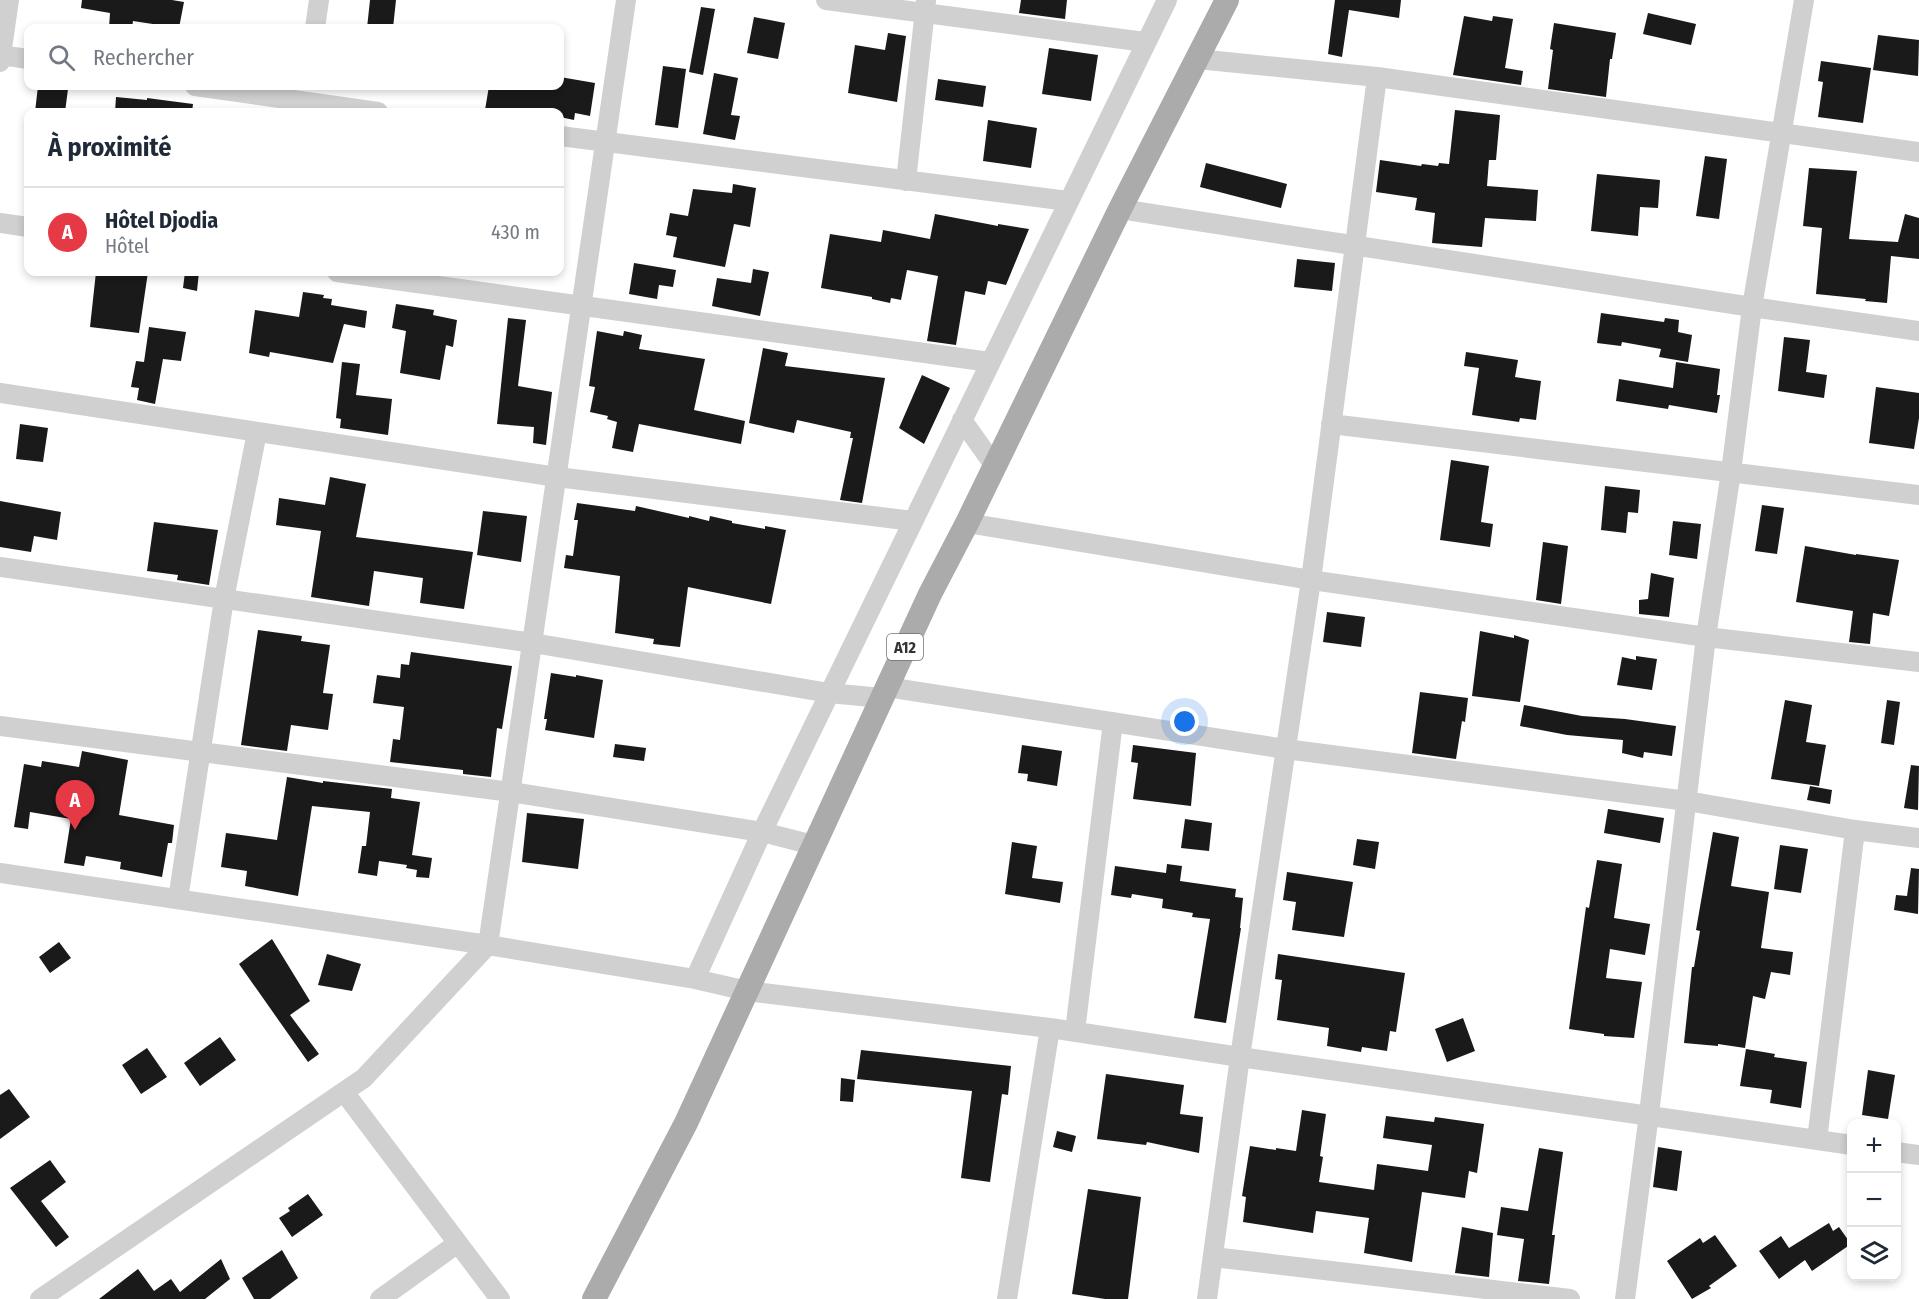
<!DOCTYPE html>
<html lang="fr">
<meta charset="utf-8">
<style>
body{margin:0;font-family:"Fira Sans Condensed",sans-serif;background:#f2f2f3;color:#1f2937}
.controls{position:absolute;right:18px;bottom:18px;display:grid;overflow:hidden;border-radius:12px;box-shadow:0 3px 9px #0003}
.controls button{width:54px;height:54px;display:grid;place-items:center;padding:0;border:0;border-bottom:2px solid #e0e1e3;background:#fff;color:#1f2937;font:30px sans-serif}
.you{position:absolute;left:1185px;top:722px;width:21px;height:21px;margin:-15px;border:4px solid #fff;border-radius:50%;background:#1a73e8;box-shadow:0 0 0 9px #1a73e833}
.badge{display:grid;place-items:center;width:39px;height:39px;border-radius:50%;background:#e63946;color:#fff;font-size:20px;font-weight:700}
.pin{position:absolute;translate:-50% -50px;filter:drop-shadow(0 2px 3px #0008)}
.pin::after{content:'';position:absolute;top:32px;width:21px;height:18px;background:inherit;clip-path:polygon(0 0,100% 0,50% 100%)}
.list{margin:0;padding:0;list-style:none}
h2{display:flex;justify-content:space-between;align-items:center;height:78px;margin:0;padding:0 24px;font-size:26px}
h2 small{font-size:20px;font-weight:400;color:#747a83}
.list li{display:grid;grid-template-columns:39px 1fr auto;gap:18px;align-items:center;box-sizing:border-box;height:90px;padding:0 24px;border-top:2px solid #e0e1e3}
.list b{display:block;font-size:22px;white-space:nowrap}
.list p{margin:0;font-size:20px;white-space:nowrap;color:#747a83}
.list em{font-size:20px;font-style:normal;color:#747a83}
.icon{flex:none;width:33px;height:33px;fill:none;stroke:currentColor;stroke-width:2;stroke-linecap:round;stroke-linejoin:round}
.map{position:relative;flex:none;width:1919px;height:1299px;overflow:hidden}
.search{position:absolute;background:#fff;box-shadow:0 3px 9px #0003;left:24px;top:24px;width:540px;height:66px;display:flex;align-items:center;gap:15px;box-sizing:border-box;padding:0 21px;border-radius:12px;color:#747a83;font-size:22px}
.panel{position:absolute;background:#fff;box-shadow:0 3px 9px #0003;left:24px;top:108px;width:540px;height:168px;border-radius:12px}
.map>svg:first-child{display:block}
</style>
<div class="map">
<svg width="1919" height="1299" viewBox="0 0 1919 1299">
<rect width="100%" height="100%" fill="#fff"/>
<!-- building -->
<path fill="#1a1a1a" d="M82 0H172L184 2 179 28 133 21 132 28H109L110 13 81 8Z
M370 0H396L393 28H367Z
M1021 0H1067L1065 19 1019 13Z
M1335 0H1401L1399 18 1349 10 1342 57 1328 54Z
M701 7 715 9 703 75 689 72Z
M1648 13 1696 24 1691 45 1643 34Z
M1464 16 1492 21 1493 16 1513 19 1505 68 1523 71 1521 85 1453 75Z
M754 17 785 23 778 59 747 53Z
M1554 23 1616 33 1612 59H1610L1606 97 1548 89 1553 50 1550 49Z
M888 33 906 36 897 102 848 93 855 45 885 50Z
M1878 35 1919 40 1918 76 1873 70Z
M1049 48 1098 55 1091 101 1042 94Z
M1821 61 1871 68 1863 123 1818 117 1823 82 1818 81Z
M663 66 686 69 678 128 655 125Z
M714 73 738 78 731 115 740 116 735 140 703 134Z
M560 77 595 83 590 116 575 113 574 120 560 117V112H501L485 110 489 86H560Z
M938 79 986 86 983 107 935 100Z
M38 86 68 89 65 112H35Z
M116 97 147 100V98L193 104 192 112H115Z
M1455 110 1500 115 1496 160H1489L1487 186 1538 190 1536 221 1485 218 1482 247 1432 243 1435 213 1415 210 1417 198 1376 192 1380 160 1421 166 1422 164 1438 166 1439 163 1449 164Z
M988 120 1037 128 1031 168 983 161Z
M1705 156 1727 159 1719 219 1696 216Z
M1206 163 1287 184 1281 208 1200 187Z
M1809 168 1857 171 1849 239 1898 242 1905 214 1919 218V259L1891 256 1887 303 1865 301 1866 299 1816 294 1822 228 1803 226Z
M1597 174 1660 180 1658 208 1640 207 1638 236 1591 231Z
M733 184 756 188 750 227 734 224 725 267 673 257 677 237 666 235 670 213 688 216 693 189 732 193Z
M935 214 998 226V224L1029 229 1006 285 988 281 985 295 965 291 956 345 927 341 938 276 907 270 901 300 891 298 890 303 872 299V297L821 288 830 234 881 242 883 230 930 239Z
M1297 259 1335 263 1332 291 1294 287Z
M634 263 676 270 673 287 659 285 657 299 629 294Z
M753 269 769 272 760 316 712 306 717 278 751 283Z
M96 272H148L139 333 90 327Z
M185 272H199L197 291 183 288Z
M303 292 324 295 323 298 332 299 331 305 367 311 365 328 344 324 333 363 270 352 269 357 249 353 255 310 299 317Z
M396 304 434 310 433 315 457 320 453 347 446 345 440 380 400 373 406 331 392 328Z
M1601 313 1664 322 1665 318 1679 320 1678 332 1692 335 1688 362 1659 357 1661 349 1622 342 1621 346 1597 343Z
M508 318 526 320 518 386 552 392 546 445 533 443 534 427 497 424Z
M149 327 186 332 181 361 163 359 155 404 137 400 139 388 131 387 136 361 144 362Z
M597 331 623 336 624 331 642 335 639 349 705 359 694 410 745 421 741 444 639 424 633 452 612 448 617 422 607 419 608 416 590 412 595 387 589 386Z
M1784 337 1810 340 1806 372 1827 375 1824 398 1778 391Z
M763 348 788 353 785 366 885 378 862 503 840 500 853 438H850L851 432 797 420 794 433 749 423Z
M1466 352 1518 360 1515 377 1541 381 1536 420 1520 418 1519 422 1472 415 1479 368 1464 366Z
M342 362 360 364 356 395 392 399 388 435 340 428 341 419 336 418Z
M1676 362 1720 369 1717 395H1720L1717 413 1669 405 1668 409 1616 401 1619 379 1673 388Z
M922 375 950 388 924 444 899 428Z
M1876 387 1919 393V418L1914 449 1869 443Z
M20 424 48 428 43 462 16 459Z
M1451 460 1489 466 1481 522 1493 524 1490 547 1440 540Z
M330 477 366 484 356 537 473 552 464 609 420 603 423 578 374 571 369 606 311 597 321 531 276 525 279 498 325 505Z
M1605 486 1640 490 1638 513 1628 512 1626 533 1601 530Z
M0 501 61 512 57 540 34 536 31 552 0 547Z
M577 503 635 511 636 506 689 518V516L709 521 710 516 732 521V523L765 529V526L786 530 771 604 688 587 680 647 653 644 654 639 615 633 620 576 564 568 566 555 573 556 578 520H574Z
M1762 505 1784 508 1777 554 1755 551Z
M483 511 527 516 521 562 477 555Z
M1673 521 1701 524 1697 559 1669 555Z
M154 522 218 530 209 585 177 580 178 575 147 571Z
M1543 542 1568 546 1561 604 1536 600Z
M1805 546 1856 555V554L1899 560 1889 616 1873 613 1870 644 1849 642 1853 611 1796 602Z
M1651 573 1674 578 1669 617 1639 614V600L1648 599Z
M1327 612 1365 617 1361 647 1323 642Z
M258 630 302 636 301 641 330 645 323 693 333 694 328 730 291 725 287 751 241 745Z
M1480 631 1514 638V635L1529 640 1520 702 1472 696Z
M411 652 512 666 502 729 497 728 491 777 463 774V770L390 762 393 739 400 740 404 707 373 703 377 675 400 678 401 664 409 665Z
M1636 656 1657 659 1652 690 1617 685 1622 657 1636 660Z
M551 673 576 677V675L603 680 594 738 545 730 547 719H544Z
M1420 692 1468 698 1465 722 1462 721 1456 759 1412 753Z
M1785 700 1812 705 1806 742 1826 745 1819 786 1771 779Z
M1887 700 1900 702 1894 745 1881 743Z
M1524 705 1582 716 1625 719 1676 726 1672 756 1644 752 1643 758 1622 753 1623 740 1567 735 1520 726Z
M615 744 646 748 644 761 613 757Z
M1022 745 1062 751 1057 786 1027 781 1028 774 1018 773Z
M1133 745 1196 753 1191 806 1133 799 1138 763 1131 762Z
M82 751 128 760 119 815 174 825 172 843H168L162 877 120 869 121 862 86 856 84 866 64 863 71 819 30 812 28 829 14 827 24 764 41 767 42 761 79 767Z
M1911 765 1919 766 1918 810 1904 808Z
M287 777 323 783V781L392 789 391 798 420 802 412 855 432 858 429 878 416 877 417 870 406 868 407 865 379 861 377 876 358 873 362 846H366L370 812 312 806 298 896 245 886 247 871 221 867 226 833 277 840Z
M1810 786 1832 790 1830 804 1807 800Z
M1608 809 1664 818 1660 843 1604 833Z
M527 813 584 819 578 869 522 862Z
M1185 819 1212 823 1209 851 1181 848Z
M1713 832 1739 837 1731 886 1769 892 1761 948 1793 952 1790 975 1771 972 1765 999 1753 996 1745 1048 1718 1044V1046L1684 1043 1692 967H1694L1700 931 1696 930Z
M1357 839 1379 842 1375 869 1353 865Z
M1012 842 1037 846 1032 878 1063 882 1060 903 1005 894Z
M1780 845 1808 849 1801 893 1774 889Z
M1597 860 1622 864 1614 918 1650 924 1645 955 1610 949 1606 978 1642 982 1634 1038 1604 1036V1034L1569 1029 1586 907 1589 908Z
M1167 864 1182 866 1180 881 1236 889 1235 897 1243 898 1240 928H1241L1226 1023 1194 1018 1210 919 1192 917 1193 913 1162 908 1163 899 1132 894 1131 898 1111 895 1115 866 1166 873Z
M1911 868 1919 869 1918 914 1894 910 1896 895 1907 896Z
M1287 872 1353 882 1344 937 1292 930 1296 902 1283 900Z
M272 939 310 1001 290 1015 319 1054 308 1062 239 964Z
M59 942 71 958 50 973 39 957Z
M327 954 361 964 352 991 318 985Z
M1278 954 1405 973 1396 1032 1390 1031 1387 1051 1362 1047 1361 1052 1327 1046 1329 1028 1277 1020 1282 980 1275 979Z
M1463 1018 1475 1051 1447 1062 1435 1029Z
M220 1037 236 1060 200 1086 184 1063Z
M147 1048 167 1077 141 1094 122 1065Z
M1746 1049 1775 1054 1774 1057 1807 1062 1801 1108 1770 1103 1772 1090 1740 1086Z
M861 1050 1011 1066 1008 1095 1002 1094 990 1182 961 1178 972 1091 857 1079Z
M1868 1070 1895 1075 1888 1119 1862 1115Z
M1106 1074 1184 1085 1180 1114 1203 1117 1199 1153 1147 1142 1146 1145 1097 1139Z
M841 1078 855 1080 853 1102 840 1101Z
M9 1089 30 1117 0 1139V1095Z
M1302 1110 1326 1114 1320 1156 1323 1157 1319 1182 1374 1190 1377 1164 1428 1171 1432 1145 1383 1138 1386 1116 1434 1122 1435 1117 1484 1124 1477 1173 1469 1171 1465 1198 1422 1192 1412 1262 1364 1253 1369 1218 1316 1211 1313 1233 1243 1222 1246 1197 1242 1196 1250 1146 1276 1150V1148L1296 1151Z
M1057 1131 1076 1136 1072 1152 1053 1147Z
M1658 1147 1682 1151 1677 1191 1653 1187Z
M1539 1148 1563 1152 1552 1235H1555L1549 1284 1518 1281 1524 1239 1497 1235 1501 1207 1528 1211Z
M50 1160 66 1182 41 1201 69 1237 56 1247 10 1188Z
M1088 1189 1141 1197 1128 1299H1105L1072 1294Z
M308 1194 323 1215 292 1237 279 1218 290 1211 288 1208Z
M1829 1223 1833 1231 1839 1227 1851 1244 1812 1271 1805 1260 1779 1279 1759 1251 1781 1236 1789 1248Z
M1462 1227 1493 1233 1489 1277 1455 1273Z
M1715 1235 1737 1266 1709 1286 1711 1288 1692 1299 1667 1261 1700 1238 1703 1243Z
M282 1250 298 1278 270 1299H254L242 1278Z
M221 1259 230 1279 205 1299H99L138 1269 154 1291 171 1279 180 1292Z"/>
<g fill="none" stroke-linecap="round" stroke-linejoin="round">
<!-- minor -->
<path stroke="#d0d0d0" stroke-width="20" d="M826 0 1145 42
M315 28 319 0
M0 55 28 59
M1197 59 1377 77 1919 152
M0 62 9 0
M195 86 378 112
M560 136 1068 201
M906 181 926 1
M1120 209 1752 307 1919 331
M0 223 28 227
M337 272 990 362
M0 393 557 477 913 521
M962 420 994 465
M1331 424 1919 495
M967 523 1311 580 1706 637 1919 662
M0 567 533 643 829 693 882 698
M887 687 1285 749 1687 801 1855 830 1919 838
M0 726 511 792 762 832 813 845
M0 873 488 945 695 979 747 991 1050 1028 1240 1057 1852 1145
M178 899 224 599 257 432
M695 979 762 832 1167 0
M1075 1031 1113 722
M344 1092 500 1299
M1817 1140 1855 830
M1896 1152 1919 1155
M1213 1257 1570 1299
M40 1299 364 1078 488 945 626 0
M380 1299 458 1243
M1007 1299 1050 1028
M1207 1299 1240 1057 1311 580 1377 77
M1625 1299 1649 1114 1706 637 1731 472 1752 307 1804 0"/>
<!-- major -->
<path stroke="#ababab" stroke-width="24" d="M594 1299 686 1123 930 594 967 523 1120 209 1227 0"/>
</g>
<g text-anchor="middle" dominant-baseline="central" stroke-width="6" stroke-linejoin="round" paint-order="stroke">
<!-- shield labels -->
<rect fill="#fff" stroke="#707070" stroke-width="1.5" x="887" y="634" width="36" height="26" rx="4.5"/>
<g font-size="16" font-weight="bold" fill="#333">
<text x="905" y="647">A12</text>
</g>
</g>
</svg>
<div class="controls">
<button>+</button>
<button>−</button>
<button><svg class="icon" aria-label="layers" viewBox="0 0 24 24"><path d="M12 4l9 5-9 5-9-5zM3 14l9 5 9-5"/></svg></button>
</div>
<div class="you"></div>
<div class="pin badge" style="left:75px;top:830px">A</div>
<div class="search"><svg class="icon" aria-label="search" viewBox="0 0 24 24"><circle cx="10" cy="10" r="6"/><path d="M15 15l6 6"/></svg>Rechercher</div>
<section class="panel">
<h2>À proximité<small></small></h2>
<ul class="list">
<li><span class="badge">A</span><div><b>Hôtel Djodia</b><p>Hôtel</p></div><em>430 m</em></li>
</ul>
</section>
</div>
